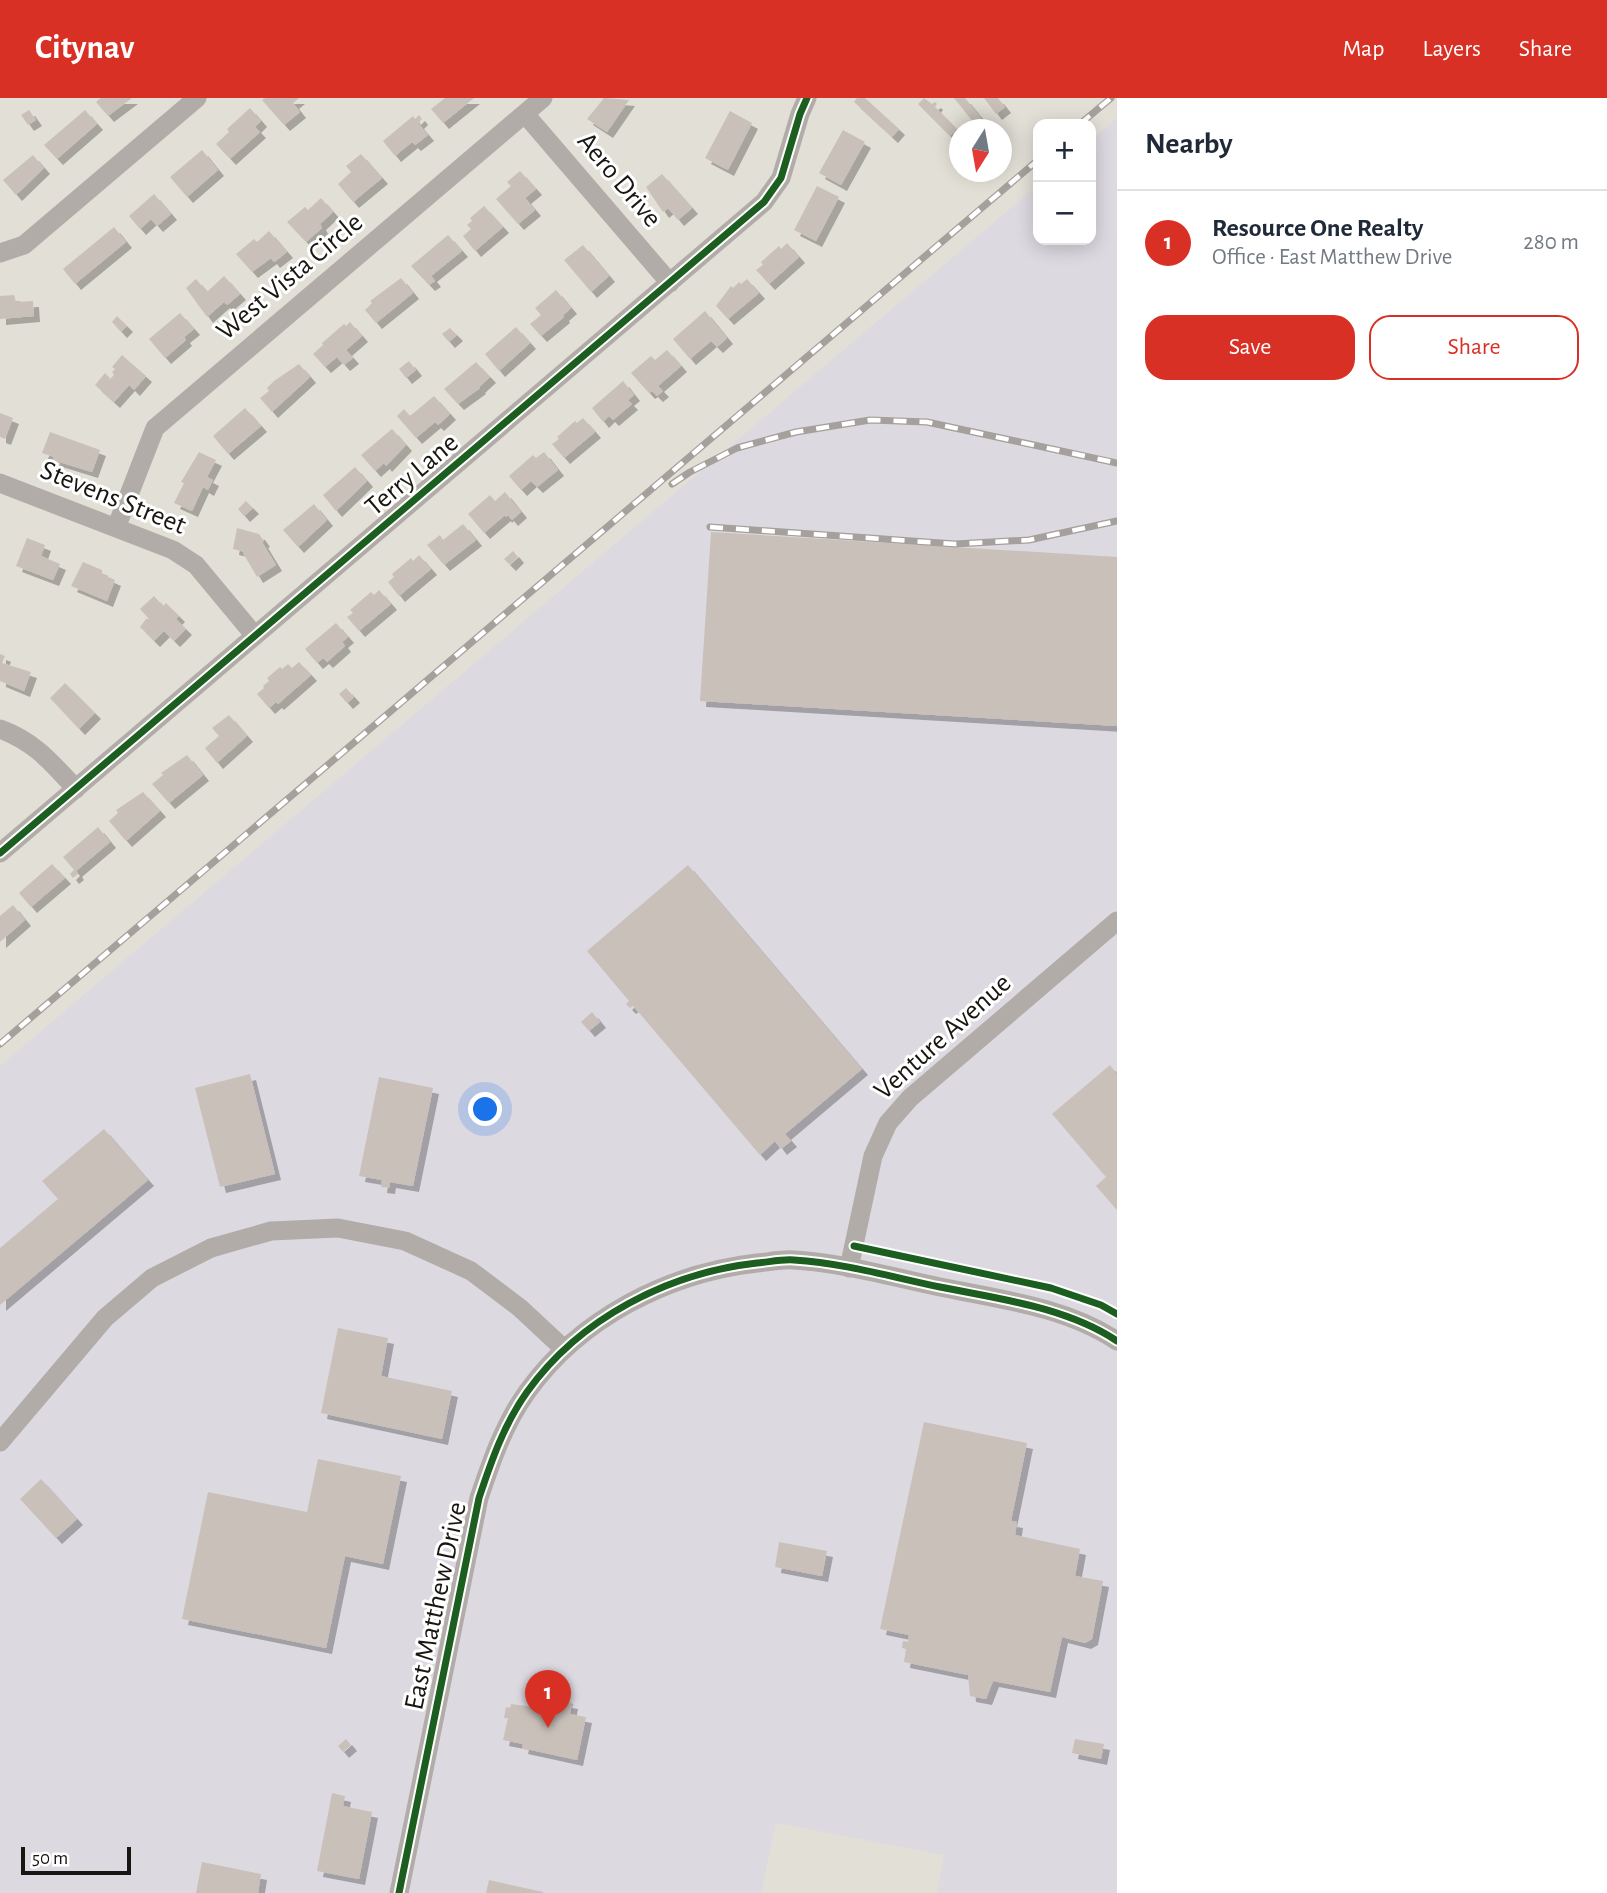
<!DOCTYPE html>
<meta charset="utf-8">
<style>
body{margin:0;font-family:"Alegreya Sans",sans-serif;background:#f6f6f7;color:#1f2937}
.controls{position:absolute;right:21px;top:21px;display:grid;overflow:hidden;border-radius:14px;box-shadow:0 4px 18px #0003}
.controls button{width:63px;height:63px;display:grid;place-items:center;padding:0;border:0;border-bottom:2px solid #e0e1e3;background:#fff;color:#1f2937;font:35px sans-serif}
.compass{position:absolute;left:949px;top:21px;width:63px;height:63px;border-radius:50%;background:#fff;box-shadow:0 4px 18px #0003;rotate:191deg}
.scale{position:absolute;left:21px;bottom:18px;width:110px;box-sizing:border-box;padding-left:7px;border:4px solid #181611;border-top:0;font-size:19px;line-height:24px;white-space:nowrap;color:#181611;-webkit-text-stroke:5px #fff;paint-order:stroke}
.you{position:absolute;left:486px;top:1012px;width:24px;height:24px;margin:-18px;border:5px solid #fff;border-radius:50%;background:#1a73e8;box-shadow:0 0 0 10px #1a73e833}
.badge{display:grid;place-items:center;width:46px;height:46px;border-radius:50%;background:#d93025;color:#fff;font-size:23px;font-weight:700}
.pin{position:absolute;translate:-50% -58px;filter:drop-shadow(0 2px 4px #0008)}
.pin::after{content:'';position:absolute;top:37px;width:24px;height:21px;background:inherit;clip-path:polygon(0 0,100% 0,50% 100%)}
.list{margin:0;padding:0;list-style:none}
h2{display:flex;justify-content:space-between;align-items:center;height:91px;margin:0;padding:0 28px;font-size:30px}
h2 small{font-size:23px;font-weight:400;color:#747a83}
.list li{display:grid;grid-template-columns:46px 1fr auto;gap:21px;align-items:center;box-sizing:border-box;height:105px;padding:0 28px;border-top:2px solid #e0e1e3}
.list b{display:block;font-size:26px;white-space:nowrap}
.list p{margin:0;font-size:23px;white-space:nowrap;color:#747a83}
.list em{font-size:23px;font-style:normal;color:#747a83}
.actions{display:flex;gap:14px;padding:21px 28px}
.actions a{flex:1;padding:16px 0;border:2px solid #d93025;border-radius:21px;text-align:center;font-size:24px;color:#d93025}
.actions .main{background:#d93025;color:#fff}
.map{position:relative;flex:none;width:1117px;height:1795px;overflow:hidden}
header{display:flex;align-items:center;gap:42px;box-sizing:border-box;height:98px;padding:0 35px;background:#d93025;color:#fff}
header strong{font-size:33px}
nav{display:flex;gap:38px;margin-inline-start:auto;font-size:24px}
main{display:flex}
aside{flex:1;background:#fff}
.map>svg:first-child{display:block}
</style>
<header>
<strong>Citynav</strong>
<nav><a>Map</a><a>Layers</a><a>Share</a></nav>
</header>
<main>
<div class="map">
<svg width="1117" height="1795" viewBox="0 0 1117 1795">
<defs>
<filter id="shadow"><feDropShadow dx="6" dy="6" stdDeviation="0" flood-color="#0004"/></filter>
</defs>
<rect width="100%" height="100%" fill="#e2dfd6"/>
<!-- industrial -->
<path fill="#ddd9e1" d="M1117 20V1795H937L944 1757 776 1725 761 1795H0V968L1038 87V142H1091V42Z"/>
<!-- building -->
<path fill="#cac0ba" filter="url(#shadow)" d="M101 0H132L108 18 96 4Z
M265 0H299L293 5 300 14 284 27 262 2Z
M445 0H474L443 25 431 11Z
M604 0 629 2 607 34 587 21Z
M857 0H865L899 31 892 39 854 4Z
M924 0 932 6 935 4 937 6 935 9 957 31 950 38 918 6Z
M954 0H965L981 20 974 25Z
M984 0H998L1005 9 996 16Z
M250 10 261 23 255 29 260 34 230 61 216 46 229 34 227 31Z
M29 12 36 22 28 27 21 17Z
M85 12 97 26 57 61 44 47Z
M730 13 752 25 728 72 705 60Z
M419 17 422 21 418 25 428 37 415 47 412 44 395 58 383 43 413 18 415 21Z
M843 32 865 44 841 87 819 75Z
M202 52 218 72 187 99 170 79Z
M361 56 382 80 353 104 338 86 351 74 346 68Z
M33 57 44 70 16 97 3 82Z
M520 73 536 91 525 100 535 112 518 126 496 101 511 88 507 84Z
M662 76 692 110 678 122 668 110 663 114 646 89Z
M817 88 839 99 816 143 794 132Z
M154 96 171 116 157 128 151 121 140 131 129 118Z
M321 100 333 114 320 126 322 130 306 144 287 124 305 109 308 112Z
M484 108 503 129 475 153 463 138 471 131 467 127 472 123 470 120Z
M114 129 126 144 75 186 63 171Z
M269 133 287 154 274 164 271 160 252 174 236 156 254 141 257 144Z
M448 137 462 153 431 178 435 183 429 187 411 168Z
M787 145 799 159 769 186 756 172 763 167 761 164 779 148 781 151Z
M583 147 609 178 591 194 564 162Z
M224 178 240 196 227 207 224 204 207 219 186 190 196 181 207 194Z
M401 180 413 195 376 225 365 212 372 205 370 203Z
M747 181 759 195 728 221 716 208 731 188 733 190 739 184 741 186Z
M556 192 571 210 563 217 564 219 541 238 530 226 541 217 535 210Z
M14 197 16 204 33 203 34 218 0 221V198Z
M705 213 727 240 717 249 711 243 690 261 673 241Z
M180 215 194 231 184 239 186 242 165 260 149 241Z
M117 218 127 228 121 234 112 224Z
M350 224 362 238 346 252 353 260 344 267 337 259 325 269 313 256 323 247 322 245 344 226 346 228Z
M516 229 530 245 499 273 485 256Z
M450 230 457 237 449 244 442 236Z
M667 252 681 268 658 288 663 293 657 298 652 293 649 295 631 275 651 258 655 262Z
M122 257 146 278 134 292 129 287 114 304 95 287 105 275 110 280 108 283 114 277 112 274 115 271 112 269Z
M409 263 416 272 406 280 399 271Z
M476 264 490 279 479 289 480 290 458 306 444 291Z
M299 266 310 279 272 314 260 300 269 293 267 290 274 283Z
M623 283 634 297 628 302 632 306 613 322 609 318 603 324 592 310Z
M434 298 450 316 438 327 435 324 416 340 397 318 404 311 410 318Z
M245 310 261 328 228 356 213 338Z
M0 315 13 320 5 341 0 339Z
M583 320 595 334 564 360 552 346 559 341 557 339 575 323 577 325Z
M392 331 406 347 386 368 384 365 375 373 361 357Z
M50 334 100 352 92 374 53 362 54 359 42 355Z
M199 354 216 362 207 379 213 382 208 392 203 389 192 413 174 405 184 385 181 384Z
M544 354 558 372 537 389 531 383 521 392 509 378 533 357 536 360Z
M355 369 367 383 336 413 323 397Z
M505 394 521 414 512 422 508 417 506 419 505 417 484 435 468 416 490 397 495 403Z
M246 403 253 410 244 418 238 411Z
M314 406 327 422 298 449 283 432Z
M463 426 476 442 444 467 427 447 440 437 443 442Z
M237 430 259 436 264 443 262 444 276 467 257 479 243 455 245 454 233 451Z
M711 434 1117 459V628L700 603Z
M27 440 45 447 41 458 60 466 53 482 16 468Z
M513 453 518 459 510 467 504 461Z
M419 457 431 471 399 498 388 484 394 479 392 476 411 460 413 463Z
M83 464 102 472V476L115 482 107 503 71 488Z
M379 492 391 506 359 533 347 519 353 515 350 512 371 494 374 497Z
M154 498 163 508 166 505 179 518 176 521 186 531 174 543 164 533 154 543 140 529 146 521H149L140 511Z
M336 525 348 539 342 544 345 548 327 564 323 560 317 565 305 551Z
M0 556 5 558 2 565 31 574 24 593 0 583Z
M299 564 311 577 278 606 276 604 269 610 257 596 264 590 263 588 269 583 267 580 280 569 282 571 288 566 292 570Z
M65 585 95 615 79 631 50 600Z
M346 590 354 599 347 605 339 596Z
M229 617 247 638 217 665 205 650 219 638 212 630Z
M187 657 203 677 169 705 152 686 163 677 161 675Z
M143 694 160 713 126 743 109 723 118 715 116 712Z
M98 729 110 744 76 773 78 776 73 780 70 776 74 772 63 759Z
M52 766 65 780 31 809 19 795Z
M688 767 862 971 785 1036 791 1043 781 1051 775 1043 760 1057 635 910 633 908 630 910 626 906 629 903 587 853Z
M13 807 25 822 0 844V818Z
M592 914 600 924 589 933 581 924Z
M1110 967 1117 976V1112L1096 1088 1106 1079 1052 1016Z
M250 976 275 1076 220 1089 195 990Z
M379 979 433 990 413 1088 390 1084 389 1090 381 1089 382 1082 359 1078Z
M104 1031 148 1082 0 1207V1150L58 1101 42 1083Z
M338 1230 388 1240 381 1278 452 1293 442 1341 321 1315Z
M924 1324 1027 1345 1011 1423 1017 1424 1015 1437 1080 1451 1075 1478 1103 1483 1092 1541 1085 1545 1062 1539 1050 1594 993 1583 986 1601 970 1598 968 1577 904 1564 906 1551 902 1550 903 1543 908 1544 909 1537 880 1531Z
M318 1361 401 1378 383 1466 345 1458 326 1550 182 1521 208 1394 307 1414Z
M41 1381 77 1421 56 1440 20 1401Z
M779 1444 827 1453 822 1478 775 1469Z
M556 1598 567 1600 566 1604 572 1605 570 1616 586 1619 577 1662 522 1650 523 1646 503 1642 508 1620H504L506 1609 510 1610 511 1606 548 1611 550 1601 555 1602Z
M346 1641 351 1647 343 1654 338 1648Z
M1075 1641 1104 1646 1101 1661 1072 1655Z
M332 1695 345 1698 343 1708 372 1714 359 1781 317 1773Z
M202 1764 261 1776 258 1795H196Z
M489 1782 543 1794V1795H486Z"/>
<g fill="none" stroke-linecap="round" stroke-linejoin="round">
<!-- minor -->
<path stroke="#b2aca8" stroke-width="19" d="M525 16 670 185
M0 155 24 147 197 0
M0 385 173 452 196 467 255 538
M116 430 155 330 543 0
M0 631C35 644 51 664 76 691
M0 755 764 104 781 80 800 16 807 0
M849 1170 873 1058 888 1025 910 1000 1117 823
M0 1344 105 1220 152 1180 211 1150 271 1133 338 1130 405 1143 471 1173 520 1210 564 1251
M399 1795 479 1400C491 1364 504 1326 527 1294 580 1220 668 1175 757 1165 769 1164 782 1161 794 1162 843 1165 892 1179 940 1189 999 1201 1066 1209 1117 1243"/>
<defs>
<path id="rail" d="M1080 26 1111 0
M672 386 690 374 737 350 796 334 870 322 927 324 1117 365
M710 429 955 446 1029 442 1117 423
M0 946 1038 62"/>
</defs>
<!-- rail casing -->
<use href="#rail" stroke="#a5a09c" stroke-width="7"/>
<!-- rail -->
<use href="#rail" stroke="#fff" stroke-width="4.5" stroke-dasharray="13" stroke-linecap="butt"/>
<defs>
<path id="cycleway" d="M0 755 764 104 781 80 800 16 807 0
M854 1148 1051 1190 1101 1207 1117 1216
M399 1795 479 1400C491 1364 504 1326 527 1294 580 1220 668 1175 757 1165 769 1164 782 1161 794 1162 843 1165 892 1179 940 1189 999 1201 1066 1209 1117 1243"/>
</defs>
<!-- cycleway casing -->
<use href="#cycleway" stroke="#fff" stroke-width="11"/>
<!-- cycleway -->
<use href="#cycleway" stroke="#1b5e20" stroke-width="7"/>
</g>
<g text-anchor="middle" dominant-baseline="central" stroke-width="6" stroke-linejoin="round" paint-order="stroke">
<!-- street labels -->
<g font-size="28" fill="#181611" stroke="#fff">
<text transform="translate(619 82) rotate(50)">Aero Drive</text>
<text transform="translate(290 179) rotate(-40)">West Vista Circle</text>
<text transform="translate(412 377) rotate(-40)">Terry Lane</text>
<text transform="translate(113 400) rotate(22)">Stevens Street</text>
<text transform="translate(943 939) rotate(-42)">Venture Avenue</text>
<text transform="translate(436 1508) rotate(-78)">East Matthew Drive</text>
</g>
</g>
</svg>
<div class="controls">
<button>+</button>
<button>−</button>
</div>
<svg class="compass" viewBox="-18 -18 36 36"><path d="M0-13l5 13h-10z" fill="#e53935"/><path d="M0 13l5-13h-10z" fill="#747a83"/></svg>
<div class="scale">50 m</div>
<div class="you"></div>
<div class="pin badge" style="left:548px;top:1630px">1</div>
</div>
<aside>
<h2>Nearby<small></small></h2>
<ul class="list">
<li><span class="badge">1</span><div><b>Resource One Realty</b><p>Office · East Matthew Drive</p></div><em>280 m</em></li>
</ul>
<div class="actions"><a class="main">Save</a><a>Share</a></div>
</aside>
</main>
